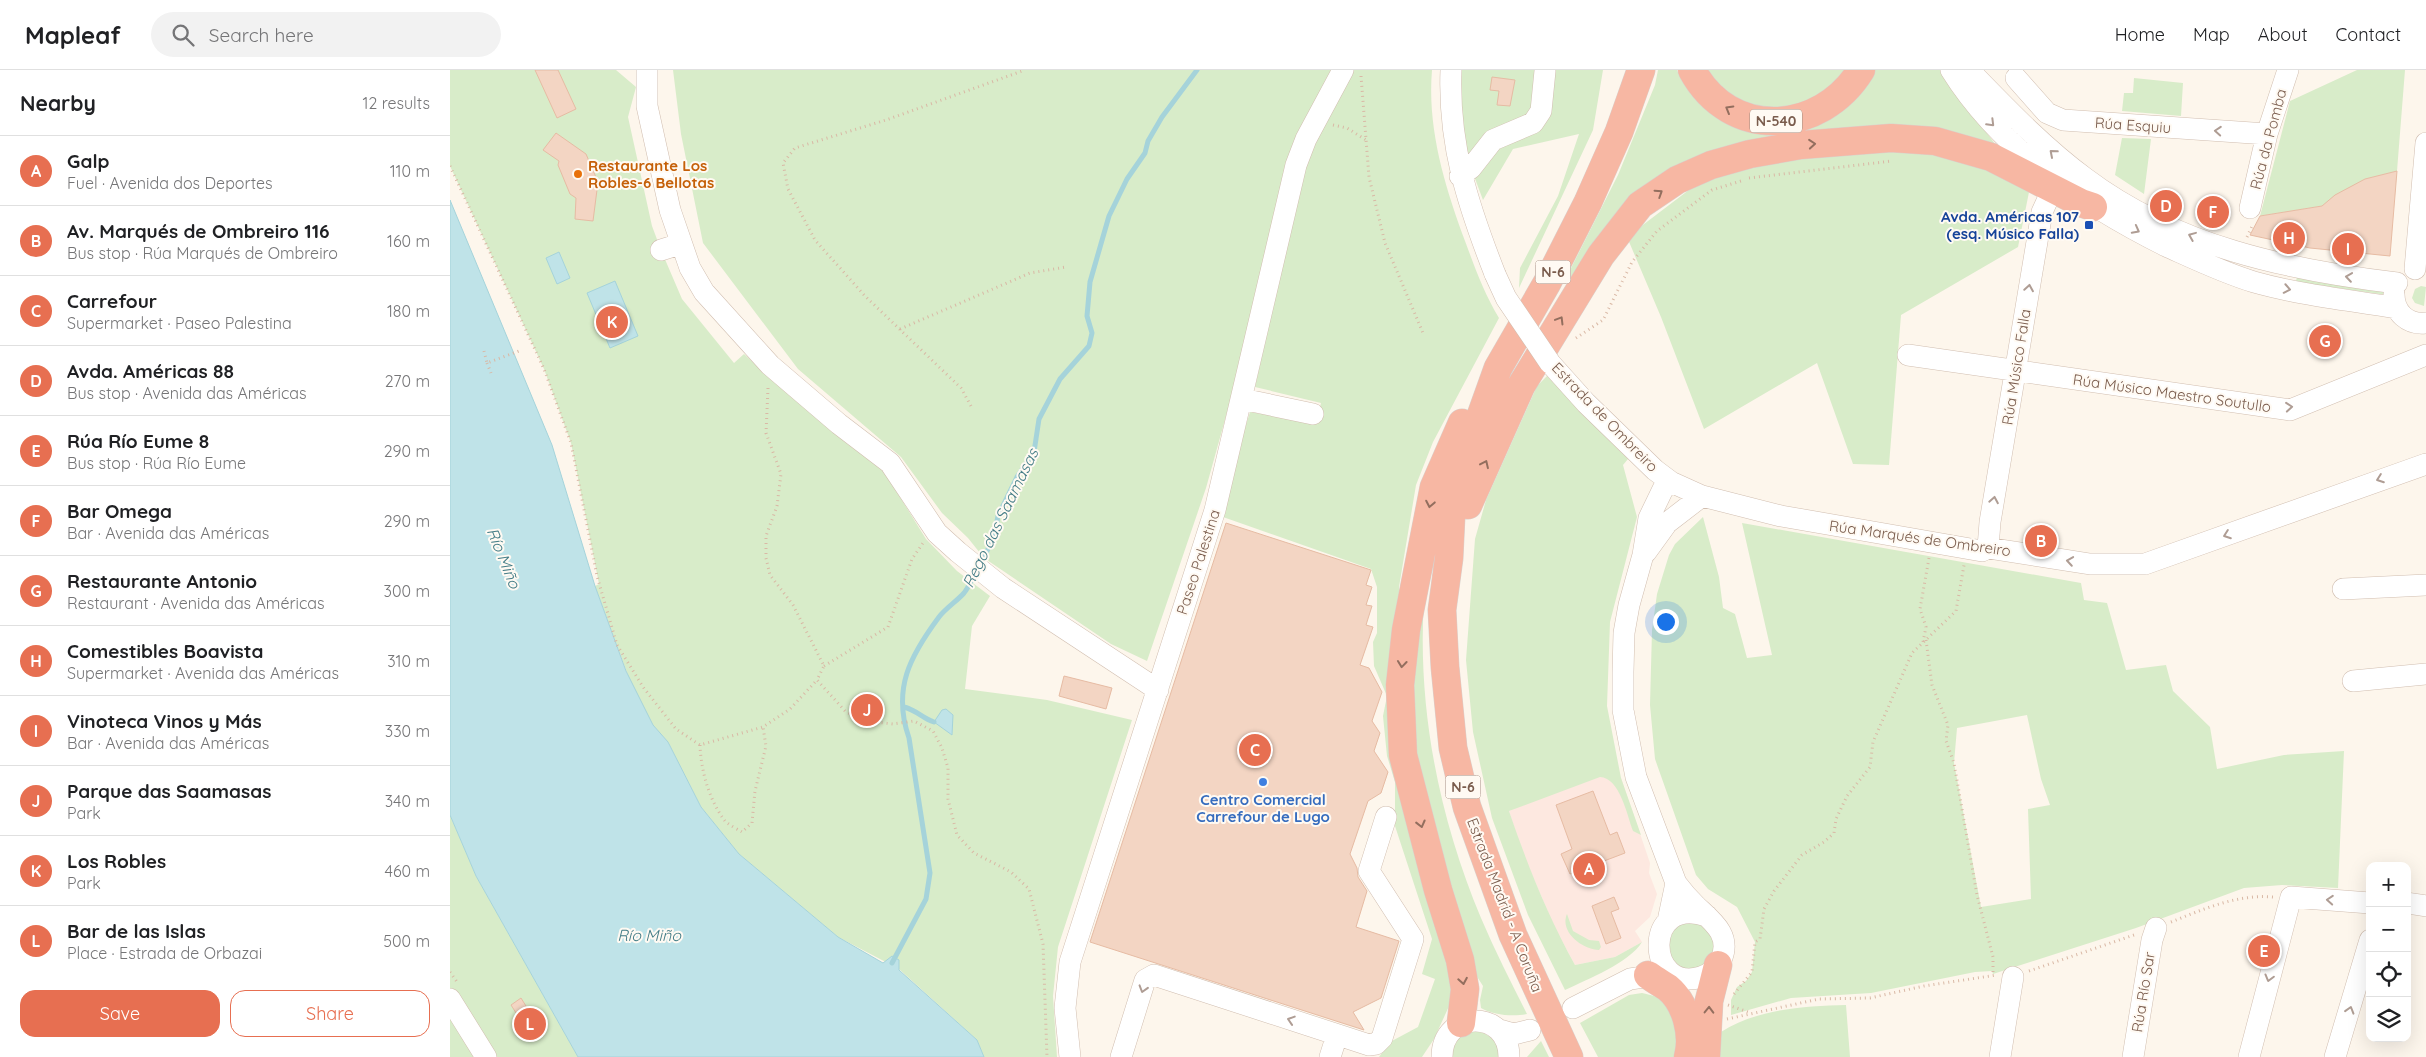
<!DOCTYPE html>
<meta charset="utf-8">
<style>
body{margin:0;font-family:Quicksand,sans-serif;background:#f2f2f2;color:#202124}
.controls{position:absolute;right:15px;bottom:15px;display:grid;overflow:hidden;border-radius:10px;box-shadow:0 5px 20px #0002}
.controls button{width:45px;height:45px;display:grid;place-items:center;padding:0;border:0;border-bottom:1px solid #e0e0e0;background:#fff;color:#202124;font:25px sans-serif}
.you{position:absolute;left:1215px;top:551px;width:18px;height:18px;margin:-12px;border:4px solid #fff;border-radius:50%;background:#1a73e8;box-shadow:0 0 0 8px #1a73e833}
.badge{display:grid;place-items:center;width:32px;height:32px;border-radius:50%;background:#e76f51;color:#fff;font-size:16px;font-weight:700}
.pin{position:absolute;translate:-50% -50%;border:2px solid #fff;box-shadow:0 1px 5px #0006}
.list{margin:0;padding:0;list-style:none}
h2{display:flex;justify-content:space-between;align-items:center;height:65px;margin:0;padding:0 20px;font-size:21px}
h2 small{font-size:16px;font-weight:400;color:#757577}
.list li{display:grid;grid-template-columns:32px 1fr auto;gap:15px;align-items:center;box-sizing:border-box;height:70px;padding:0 20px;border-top:1px solid #e0e0e0}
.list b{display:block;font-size:19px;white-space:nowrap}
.list p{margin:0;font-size:16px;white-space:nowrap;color:#757577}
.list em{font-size:16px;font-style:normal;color:#757577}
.actions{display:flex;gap:10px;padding:15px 20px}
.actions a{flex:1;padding:11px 0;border:1px solid #e76f51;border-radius:15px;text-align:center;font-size:18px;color:#e76f51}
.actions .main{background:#e76f51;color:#fff}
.icon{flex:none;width:28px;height:28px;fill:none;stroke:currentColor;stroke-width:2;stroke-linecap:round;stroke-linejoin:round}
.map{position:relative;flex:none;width:1976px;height:987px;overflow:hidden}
header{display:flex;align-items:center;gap:30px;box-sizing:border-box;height:70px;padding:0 25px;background:#fff;border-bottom:1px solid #e0e0e0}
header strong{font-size:24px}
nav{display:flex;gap:28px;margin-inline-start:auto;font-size:18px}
.search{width:350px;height:45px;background:#f2f2f2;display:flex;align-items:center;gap:12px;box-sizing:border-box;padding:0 18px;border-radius:28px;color:#757577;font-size:19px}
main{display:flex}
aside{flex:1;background:#fff}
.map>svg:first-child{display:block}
</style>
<header>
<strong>Mapleaf</strong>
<div class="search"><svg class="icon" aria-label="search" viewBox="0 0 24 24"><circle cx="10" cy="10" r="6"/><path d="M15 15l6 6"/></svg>Search here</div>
<nav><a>Home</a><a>Map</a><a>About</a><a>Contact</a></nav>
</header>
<main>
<aside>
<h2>Nearby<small>12 results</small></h2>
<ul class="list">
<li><span class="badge">A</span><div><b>Galp</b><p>Fuel · Avenida dos Deportes</p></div><em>110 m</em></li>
<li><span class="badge">B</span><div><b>Av. Marqués de Ombreiro 116</b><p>Bus stop · Rúa Marqués de Ombreiro</p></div><em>160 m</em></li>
<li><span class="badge">C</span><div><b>Carrefour</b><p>Supermarket · Paseo Palestina</p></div><em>180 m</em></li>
<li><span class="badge">D</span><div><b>Avda. Américas 88</b><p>Bus stop · Avenida das Américas</p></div><em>270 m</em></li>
<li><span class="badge">E</span><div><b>Rúa Río Eume 8</b><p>Bus stop · Rúa Río Eume</p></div><em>290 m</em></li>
<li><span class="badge">F</span><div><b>Bar Omega</b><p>Bar · Avenida das Américas</p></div><em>290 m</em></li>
<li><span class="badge">G</span><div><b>Restaurante Antonio</b><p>Restaurant · Avenida das Américas</p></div><em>300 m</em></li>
<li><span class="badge">H</span><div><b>Comestibles Boavista</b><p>Supermarket · Avenida das Américas</p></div><em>310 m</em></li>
<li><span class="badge">I</span><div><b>Vinoteca Vinos y Más</b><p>Bar · Avenida das Américas</p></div><em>330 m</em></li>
<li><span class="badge">J</span><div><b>Parque das Saamasas</b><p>Park</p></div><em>340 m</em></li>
<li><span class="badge">K</span><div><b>Los Robles</b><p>Park</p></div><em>460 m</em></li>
<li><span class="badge">L</span><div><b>Bar de las Islas</b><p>Place · Estrada de Orbazai</p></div><em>500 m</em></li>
</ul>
<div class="actions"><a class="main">Save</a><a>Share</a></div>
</aside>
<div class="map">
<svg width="1976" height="987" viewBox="0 0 1976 987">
<rect width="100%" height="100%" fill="#fdf6ec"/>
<!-- commercial -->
<path fill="#fde8e0" d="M1139 699 1171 708 1200 793 1199 803 1207 824 1200 847 1185 861 1192 872 1165 887 1125 895 1105 858 1073 784 1059 741Z"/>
<!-- green -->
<path fill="#d8ecc9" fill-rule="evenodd" d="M0 0H166L186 17 178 47 202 156 211 180 232 229 284 293 294 284 329 316 432 398 476 469 507 501 540 526 522 556 515 619 597 630 682 650 608 877 603 926 607 987H534L527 970 449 899 388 867 289 784 251 737 218 672 203 655 183 619 145 516 149 514 121 373 94 299 0 96Z
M223 0H884L808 231 756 418 697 591 661 574 534 488 518 468 492 443 451 387 348 299 253 173 231 64Z
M898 0H982C977 59 995 117 1015 171 1025 198 1034 223 1049 248L983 372 966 415 949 517V544L943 592 1005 903 1000 934 984 969 972 987H929L940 972 968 957 985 909 972 904 982 869 945 756V712L937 686 933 646 937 626 924 596 923 572 927 563V517L921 499 773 447 784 393 800 342 866 353 871 333 805 317 853 97Z
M1011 0H1153L1143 60 1069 218 1070 198 1108 126 1129 64 1063 79 1033 130 1018 90 1009 26Z
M1208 0H1227C1230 9 1236 15 1242 23 1266 52 1289 56 1325 64L1420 0H1490L1548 78 1492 63 1250 88 1207 107 1166 149 1122 211 1116 208 1168 105 1205 15Z
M1253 0H1398L1384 15 1351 36 1309 38 1285 29Z
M1907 0H1955L1947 101 1915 109 1872 136 1810 146 1840 31Z
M1684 8 1733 13 1731 46 1672 41 1674 23H1683Z
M1672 68 1701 69 1694 124 1665 105Z
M1476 79 1535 97 1579 122 1568 177 1451 245 1439 395 1403 394 1367 293 1254 359 1211 247 1177 167 1252 110 1295 97 1384 83Z
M1847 206 1938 218 1937 225 1846 212Z
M1971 216 1976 217 1974 236 1965 233 1962 228 1965 219Z
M1097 306 1178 389 1173 395 1187 447 1160 552 1157 636 1171 708 1191 765 1183 761C1177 745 1170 708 1150 707L1059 741C1077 794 1098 846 1125 895L1165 887 1192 872C1179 893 1138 909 1115 920L1078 845 1042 748 1023 662 1016 590 1025 469 1036 430 1087 316Z
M1253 447 1269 507 1273 538 1285 544 1297 588 1322 585 1292 453 1631 513 1634 530 1657 533 1676 600 1716 595 1723 621 1760 657 1767 699 1834 685 1894 681 1888 818 1832 815 1794 818 1686 858 1543 904 1542 901 1525 902 1421 923 1341 928 1281 945V930L1287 917 1296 911 1302 902 1305 872 1287 837 1258 819 1246 805 1205 689 1200 635 1202 560 1207 524 1219 485 1225 474ZM1577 645 1591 709 1600 735 1578 739 1581 829 1531 837 1504 693 1507 658Z
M974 530C967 638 989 748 1031 848 1045 881 1061 912 1077 944 1063 947 1043 945 1031 938L1030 930 1033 916 1026 905 969 712 959 611Z
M0 745 26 806 128 987H45L0 919Z
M1117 844 1123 861 1139 870 1149 871 1151 877 1149 880C1133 880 1109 862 1117 844Z
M1251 851 1268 872 1257 897 1235 900 1221 890 1219 867 1228 854Z
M1192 923C1196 924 1202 925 1207 927 1228 936 1227 968 1228 987H1148L1130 953 1179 925Z
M1396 935 1400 987H1267L1271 962C1307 939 1354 936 1396 935Z
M0 941 26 987H0Z
M1027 961C1042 965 1048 972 1050 987H1002C1004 971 1010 963 1027 961Z
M1091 971 1099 987H1077Z"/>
<!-- water -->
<path fill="#bfe3e8" stroke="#a5d3da" d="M0 130 102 375 145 516 176 601 203 655 218 672 251 737 289 784 388 867 433 893 442 886 449 890V900L527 970 534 987H128L26 806 0 745Z
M109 182 120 208 107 214 96 188Z
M165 211 188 266 160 278 137 223Z
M496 639 503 645 502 665 484 652 492 640Z"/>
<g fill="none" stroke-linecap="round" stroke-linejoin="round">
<!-- stream -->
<path stroke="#a5d3da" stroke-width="5" d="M531 493 544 467 548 446 567 407 584 382 589 349 610 309 639 276 642 263 637 246 640 212 659 146 677 109 695 83 698 71 712 47 747 0
M454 637C468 641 472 648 484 652
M442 893 476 829 480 803 459 668C442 619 460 586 489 547 496 538 507 531 514 523 519 517 522 509 526 502"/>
</g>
<!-- building -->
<path fill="#f3d5c3" stroke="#e6bba3" d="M85 0H108L126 39 107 48Z
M1042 7 1065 10 1060 36 1047 35 1049 21 1040 20Z
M106 63 136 84 148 112 143 151 125 149 126 128 120 124 108 95 109 91 93 80Z
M1947 101 1940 186 1860 178 1800 165 1810 146 1872 136 1885 125 1915 109Z
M776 453 921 500 916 515 922 517 916 535 922 536 916 555 923 557 910 595 919 598 932 622 922 651 930 663 924 681 938 702 931 723 918 731 900 784 907 798 908 807 917 821 906 857 949 871 931 928 903 942 914 960 640 872Z
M614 606 662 618 656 639 609 626Z
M1143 721 1160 765 1167 762 1175 783 1120 804 1111 784 1122 779 1106 735Z
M1164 827 1169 839 1161 842 1171 868 1156 874 1142 836Z
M71 928 94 965 84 971 61 935Z"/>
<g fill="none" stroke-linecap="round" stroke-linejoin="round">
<defs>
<path id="minor" d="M197 0V36L220 140 240 198 254 222 320 295 389 354 440 393 487 463 508 482 553 518 708 620
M1001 0C998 75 1018 135 1045 204
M1501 0C1551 80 1634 135 1716 176 1745 189 1774 203 1804 212 1850 225 1899 230 1946 238
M1519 0C1556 38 1593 77 1635 108 1725 176 1838 200 1947 213
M1566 8 1597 43 1613 50 1817 64
M1010 106 1021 98 1043 70 1083 53 1091 41 1095 1
M1800 138 1817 64 1838 0
M211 180 230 174
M1965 199 1976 73
M1944 224C1944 243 1958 255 1976 253
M1458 285 1840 340 1976 285
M1100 293 1136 333 1205 400 1221 412 1252 426 1331 446 1532 481 1538 478 1640 494H1695L1976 394
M792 329 863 344
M1538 478 1540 452 1592 142 1603 118
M1196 482 1217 453 1252 426
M1893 519 1976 515
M1903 611 1976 604
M1226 813C1232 821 1239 829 1246 836 1262 851 1282 865 1271 890 1267 898 1260 904 1251 907 1196 924 1192 824 1257 846
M1957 833 1976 836
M1218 851 1226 813 1186 707 1173 640V602L1174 563 1179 535 1193 485 1199 448 1213 419 1221 412
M0 929 36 987
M1123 938 1180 909 1214 904
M1050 960 1064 964 1080 960
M620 987 615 938 620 892 765 440 846 95 856 69 893 0
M671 987 695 910 704 905 919 975 926 974 932 968 963 869 919 801 936 747
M880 987 887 965
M992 987C992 939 1059 939 1059 987
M1550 987 1563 907
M1683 987 1702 870 1706 858
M1799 987 1841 827 1920 833
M1885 987 1920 870"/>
<path id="highway" d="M1242 0C1280 71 1371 65 1411 0
M1018 435 1071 316 1151 185 1190 135 1227 110 1261 95 1300 84 1351 75 1441 68 1485 71 1541 87 1631 133 1643 137
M1198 905C1205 910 1212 914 1218 918 1236 933 1244 965 1238 987
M1011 953 1015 919 1010 890 988 820 953 685 950 615 956 560 984 417 1012 353
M1119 987 1063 865 1017 737 1003 678 995 597 992 540 999 488 1001 446 1015 390 1048 298 1097 213 1138 132 1169 62 1191 0
M1256 987 1259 931 1268 895"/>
</defs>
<!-- minor casing -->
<use href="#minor" stroke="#d1beb0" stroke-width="22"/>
<!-- highway casing -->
<use href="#highway" stroke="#dad1cd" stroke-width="29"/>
<!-- path -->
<path stroke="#d9b8a5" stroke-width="3" stroke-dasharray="1 4" stroke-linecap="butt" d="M911 6 919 107 935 173 973 263
M883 55 897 58 916 70
M0 96 94 299 121 373 147 506 167 575 193 617 226 659 250 675 313 657 340 639 367 610
M1299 108 1442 91
M1797 167 1803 154
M450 259 580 203 616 197
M1126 268 1153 250 1182 192 1207 161 1262 120 1291 111
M34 281 37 293 69 281
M37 293 41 303
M318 318 316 363 331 404 327 436 316 466V488L320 505 343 535 374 596 367 610 396 642 417 651 443 654 464 651 483 661 492 678 498 698V729L507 765 524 783 561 802 579 819 593 874 597 987
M521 336 511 318 415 226 365 170 338 119 333 93 345 78 436 50 575 0
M1476 570 1482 615 1498 655 1496 671 1504 693 1527 825 1543 887V904
M1473 572 1476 557 1470 539 1479 488
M374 596 438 557 462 489 473 473
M250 675C251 701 259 730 275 751 279 755 287 759 292 762L302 753 305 721 316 676 313 657
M1721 852C1754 839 1787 824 1823 827
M1579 901 1684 865
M0 902 7 912
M1284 924 1302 902 1305 872 1310 869 1314 839 1324 821 1352 785 1374 772 1384 763 1386 749 1397 726 1420 697 1423 672 1462 583 1506 541 1514 495
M1278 935 1301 943
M1277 949 1369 929 1420 928 1474 916 1547 905"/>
<!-- minor -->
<use href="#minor" stroke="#fff" stroke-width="21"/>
<!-- highway -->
<use href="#highway" stroke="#f7b7a3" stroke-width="28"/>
<defs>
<path id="minor-bridge" d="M1045 204 1056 228 1100 293"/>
</defs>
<!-- minor-bridge casing -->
<use href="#minor-bridge" stroke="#d1beb0" stroke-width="22" stroke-linecap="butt"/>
<!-- minor-bridge -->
<use href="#minor-bridge" stroke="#fff" stroke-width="21"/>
</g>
<!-- one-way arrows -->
<defs><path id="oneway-chevron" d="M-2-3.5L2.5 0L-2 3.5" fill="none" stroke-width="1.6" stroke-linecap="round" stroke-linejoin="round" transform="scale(1.25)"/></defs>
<g stroke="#936e5e">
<use href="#oneway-chevron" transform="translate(1279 39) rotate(-150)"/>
<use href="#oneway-chevron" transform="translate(1362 74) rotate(-5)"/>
<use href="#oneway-chevron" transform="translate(1209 123) rotate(-33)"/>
<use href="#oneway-chevron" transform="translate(1110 250) rotate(-59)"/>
<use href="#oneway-chevron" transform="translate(1035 394) rotate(-65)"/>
<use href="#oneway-chevron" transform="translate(980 434) rotate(101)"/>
<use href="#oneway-chevron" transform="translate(952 594) rotate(96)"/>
<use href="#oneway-chevron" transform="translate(971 754) rotate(76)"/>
<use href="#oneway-chevron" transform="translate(1013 911) rotate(80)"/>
<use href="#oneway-chevron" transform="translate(1259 940) rotate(-89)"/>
</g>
<g stroke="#af9d94">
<use href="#oneway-chevron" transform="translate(1541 53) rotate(45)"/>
<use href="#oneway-chevron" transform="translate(1768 61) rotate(-176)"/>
<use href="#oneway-chevron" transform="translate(1603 83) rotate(-139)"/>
<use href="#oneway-chevron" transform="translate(1686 160) rotate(28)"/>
<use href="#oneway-chevron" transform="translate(1742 166) rotate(-158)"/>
<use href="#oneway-chevron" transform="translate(1899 207) rotate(-172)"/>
<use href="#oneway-chevron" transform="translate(1579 218) rotate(-81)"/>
<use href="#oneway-chevron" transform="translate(1837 219) rotate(11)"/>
<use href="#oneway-chevron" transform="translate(1839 337) rotate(-5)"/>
<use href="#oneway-chevron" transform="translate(1930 409) rotate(160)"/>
<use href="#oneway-chevron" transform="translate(1544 430) rotate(-80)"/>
<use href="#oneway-chevron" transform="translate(1777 465) rotate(160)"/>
<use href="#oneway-chevron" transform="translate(1620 491) rotate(-171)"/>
<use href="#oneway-chevron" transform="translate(1880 830) rotate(-176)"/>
<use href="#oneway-chevron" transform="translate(1819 908) rotate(105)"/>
<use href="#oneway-chevron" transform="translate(693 919) rotate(107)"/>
<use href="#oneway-chevron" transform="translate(1900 940) rotate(-73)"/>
<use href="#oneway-chevron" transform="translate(841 950) rotate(-162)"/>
</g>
<!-- markers -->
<circle fill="#e8710a" stroke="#fffaf3" stroke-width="2" cx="128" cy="104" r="5"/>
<rect fill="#1a4fb4" stroke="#fffaf3" stroke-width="2" x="1634" y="150" width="10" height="10" rx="2.5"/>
<circle fill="#3f7fe0" stroke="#fffaf3" stroke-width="2" cx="813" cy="712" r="5"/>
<g text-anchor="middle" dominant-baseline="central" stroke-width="4" stroke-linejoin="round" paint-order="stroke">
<!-- shield labels -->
<g fill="#fffaf3" stroke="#a28b7f" stroke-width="1">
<rect x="1300" y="39.5" width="52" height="23" rx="4"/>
<rect x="1085.5" y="190.5" width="35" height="23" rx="4"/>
<rect x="995.5" y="705.5" width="35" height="23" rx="4"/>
</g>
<g font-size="14" font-weight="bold" fill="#7a5c4d">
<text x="1326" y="51">N-540</text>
<text x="1103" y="202">N-6</text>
<text x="1013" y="717">N-6</text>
</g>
<!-- street labels -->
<g font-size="15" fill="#7a5c4d" stroke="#fffaf3">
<text transform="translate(1683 55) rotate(4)">Rúa Esquiu</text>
<text transform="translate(1818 69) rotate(-75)">Rúa da Pomba</text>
<text transform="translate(1566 297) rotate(-81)">Rúa Músico Falla</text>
<text transform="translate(1722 323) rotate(8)">Rúa Músico Maestro Soutullo</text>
<text transform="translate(1155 347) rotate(46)">Estrada de Ombreiro</text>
<text transform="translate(1470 468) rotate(8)">Rúa Marqués de Ombreiro</text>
<text transform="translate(748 492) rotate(-72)">Paseo Palestina</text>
<text transform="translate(1055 835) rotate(69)">Estrada Madrid - A Coruña</text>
<text transform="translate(1693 922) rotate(-81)">Rúa Río Sar</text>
</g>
<!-- food labels -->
<g font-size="15" font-weight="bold" fill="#c56008" stroke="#fffaf3" text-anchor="start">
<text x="138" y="95">Restaurante Los<tspan x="138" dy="17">Robles-6 Bellotas</tspan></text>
</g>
<!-- transit labels -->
<g font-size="15" font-weight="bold" fill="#164399" stroke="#fffaf3" text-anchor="end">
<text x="1629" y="146">Avda. Américas 107<tspan x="1629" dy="17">(esq. Músico Falla)</tspan></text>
</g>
<!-- shop labels -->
<g font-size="15" font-weight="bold" fill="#366cbe" stroke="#fffaf3">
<text x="813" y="729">Centro Comercial<tspan x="813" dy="17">Carrefour de Lugo</tspan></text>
</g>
<!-- water labels -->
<g font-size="16" font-style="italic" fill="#437c86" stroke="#fffaf3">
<text transform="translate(550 448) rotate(-64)">Rego das Saamasas</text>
<text transform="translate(54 488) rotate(68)">Río Miño</text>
<text x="199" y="865">Río Miño</text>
</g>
</g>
</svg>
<div class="controls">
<button>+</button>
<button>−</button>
<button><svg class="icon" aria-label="locate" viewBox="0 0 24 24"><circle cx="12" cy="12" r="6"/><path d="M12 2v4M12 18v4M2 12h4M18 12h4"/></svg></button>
<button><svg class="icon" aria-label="layers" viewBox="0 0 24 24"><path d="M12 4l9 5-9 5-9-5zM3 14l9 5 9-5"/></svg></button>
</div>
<div class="you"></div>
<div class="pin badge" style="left:1139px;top:799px">A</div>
<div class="pin badge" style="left:1591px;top:471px">B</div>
<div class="pin badge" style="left:805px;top:680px">C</div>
<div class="pin badge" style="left:1716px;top:136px">D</div>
<div class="pin badge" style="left:1814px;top:881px">E</div>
<div class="pin badge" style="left:1763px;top:142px">F</div>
<div class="pin badge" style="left:1875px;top:271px">G</div>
<div class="pin badge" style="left:1839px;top:168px">H</div>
<div class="pin badge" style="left:1898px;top:179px">I</div>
<div class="pin badge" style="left:417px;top:640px">J</div>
<div class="pin badge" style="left:162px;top:252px">K</div>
<div class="pin badge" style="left:80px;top:954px">L</div>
</div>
</main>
